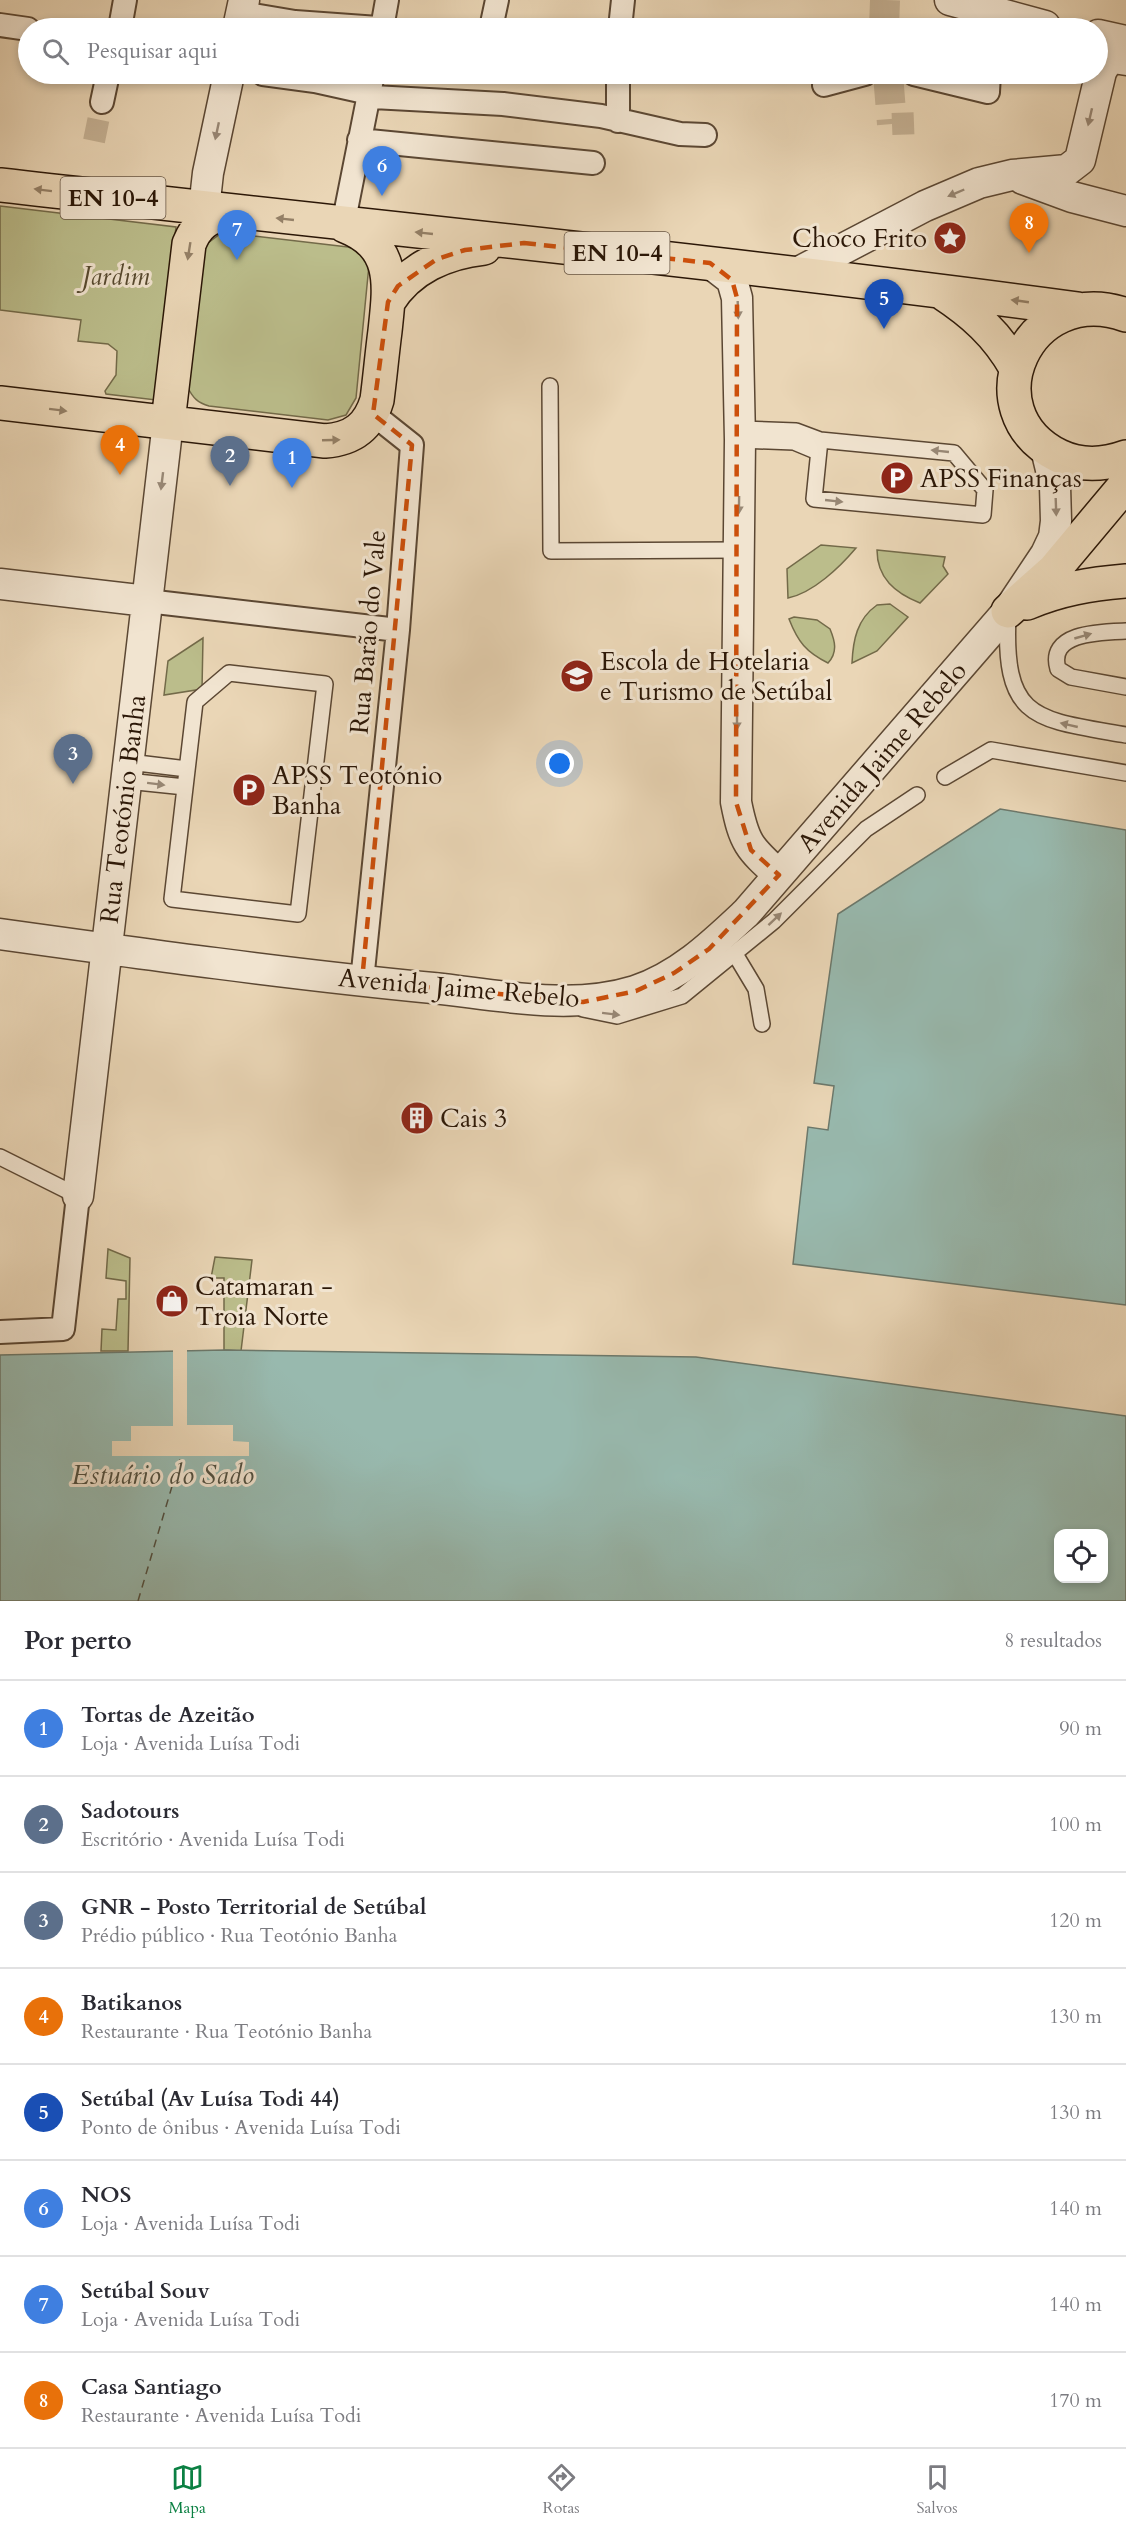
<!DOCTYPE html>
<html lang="pt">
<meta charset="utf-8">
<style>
body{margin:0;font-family:Cardo,serif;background:#f7f7f7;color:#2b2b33}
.controls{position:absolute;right:18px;bottom:18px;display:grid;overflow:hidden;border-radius:12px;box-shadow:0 3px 9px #0003}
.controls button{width:54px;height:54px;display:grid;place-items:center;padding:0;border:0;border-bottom:2px solid #e1e1e2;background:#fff;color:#2b2b33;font:30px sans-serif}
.you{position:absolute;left:560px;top:764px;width:21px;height:21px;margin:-15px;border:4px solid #fff;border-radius:50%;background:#1a73e8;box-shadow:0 0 0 9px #1a73e833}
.badge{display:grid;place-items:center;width:39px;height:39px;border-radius:50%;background:#0b8043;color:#fff;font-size:20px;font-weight:700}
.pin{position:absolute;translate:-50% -50px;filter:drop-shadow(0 2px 3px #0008)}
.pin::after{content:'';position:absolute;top:32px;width:21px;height:18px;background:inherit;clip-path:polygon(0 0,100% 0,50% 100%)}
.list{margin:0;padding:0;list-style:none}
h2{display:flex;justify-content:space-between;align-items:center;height:78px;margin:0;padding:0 24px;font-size:26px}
h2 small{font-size:20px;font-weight:400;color:#7c7c81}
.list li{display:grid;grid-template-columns:39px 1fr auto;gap:18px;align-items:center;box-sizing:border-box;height:96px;padding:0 24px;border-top:2px solid #e1e1e2}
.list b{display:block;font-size:22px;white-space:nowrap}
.list p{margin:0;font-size:20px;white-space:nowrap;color:#7c7c81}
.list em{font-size:20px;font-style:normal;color:#7c7c81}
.icon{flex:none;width:33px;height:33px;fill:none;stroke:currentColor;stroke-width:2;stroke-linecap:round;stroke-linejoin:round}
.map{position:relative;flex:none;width:1126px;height:1601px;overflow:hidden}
.search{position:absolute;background:#fff;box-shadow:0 3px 9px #0003;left:18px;right:18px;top:18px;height:66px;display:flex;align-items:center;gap:15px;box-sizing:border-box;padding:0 21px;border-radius:33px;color:#7c7c81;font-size:22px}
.sheet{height:846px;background:#fff}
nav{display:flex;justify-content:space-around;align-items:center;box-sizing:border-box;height:84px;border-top:2px solid #e1e1e2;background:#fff;font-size:16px;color:#7c7c81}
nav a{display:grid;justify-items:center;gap:3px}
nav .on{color:#0b8043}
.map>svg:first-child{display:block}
</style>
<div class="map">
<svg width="1126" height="1601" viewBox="0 0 1126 1601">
<rect width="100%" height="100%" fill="#ead6b6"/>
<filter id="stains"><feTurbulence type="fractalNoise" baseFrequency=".00333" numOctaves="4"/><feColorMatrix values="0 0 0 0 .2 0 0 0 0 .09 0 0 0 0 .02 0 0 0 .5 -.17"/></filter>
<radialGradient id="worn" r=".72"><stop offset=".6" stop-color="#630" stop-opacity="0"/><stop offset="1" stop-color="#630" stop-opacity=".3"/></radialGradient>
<!-- green -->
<path fill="#bbbd8b" stroke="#736a49" stroke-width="1.5" d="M0 206 176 227 156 400 106 394 105 391 116 375 117 351 108 344 78 341 81 320 0 310Z
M229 233 348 247 357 250 369 265 356 398 346 415 328 420 209 406C198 403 193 398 188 388L204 246 220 234Z
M821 545 856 548C840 567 813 593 788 598L787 569Z
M877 550 945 557 943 566 948 574 920 603C895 593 877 578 877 550Z
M890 604 908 617 877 651 852 663C853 640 857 619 877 605Z
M794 617 817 620 830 629C835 641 838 652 828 663 806 652 798 642 789 619Z
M203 638 202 689 164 695 168 661Z
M108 1249 130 1258 128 1351H101L102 1329 116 1330 118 1299H126V1281L106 1278Z
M215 1257 252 1260 241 1351 224 1350V1278H211Z"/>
<!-- water -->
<path fill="#98b9ae" stroke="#6c786b" stroke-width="1.5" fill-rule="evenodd" d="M1000 809 1126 830V1305L793 1264 808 1127 828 1130 834 1086 814 1083 838 914Z
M224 1350 696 1357 1126 1416V1601H0V1355ZM1058 1534H1104V1578H1058Z"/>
<!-- pier -->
<path fill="#ead6b6" d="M173 1350H187V1425H233V1441L249 1442V1456H112V1441H131V1426H173Z"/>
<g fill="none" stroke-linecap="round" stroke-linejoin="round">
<!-- ferry -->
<path stroke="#515041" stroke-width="1.5" stroke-dasharray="8 6" stroke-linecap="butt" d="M138 1601 181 1456"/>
<!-- pedestrian-tunnel -->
<path stroke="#c4b093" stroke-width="22" stroke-dasharray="22 11" stroke-linecap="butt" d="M892 124 918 123
M94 141 102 102"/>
<!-- minor-tunnel -->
<path stroke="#c4b093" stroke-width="30" stroke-dasharray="30 15" stroke-linecap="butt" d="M884 28 885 0
M888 74 892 124"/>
<defs>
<path id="service" d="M550 386 551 551 738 550
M740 429 796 431 820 440 954 453 985 490 983 515 814 499 820 440
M740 440 794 442 818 452
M1008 615C1003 721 1035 719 1126 735
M1126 631C1101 632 1047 632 1058 669L1071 677 1126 687
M229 673 325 684 298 914 172 899 195 702Z
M129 762 187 769
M945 777 991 750 1126 773
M127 781 185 787
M735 954 756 989 762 1024
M583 1009 617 1016 682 996 774 921 866 829 917 795
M0 1157 78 1196"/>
<path id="pedestrian" d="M241 13 295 22 378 28
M0 25 28 29
M120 28 125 0
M382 28 387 0
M491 28 497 0
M620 28 623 0
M263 74 315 81 369 93 373 97 503 104 601 116 680 134 705 135
M618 74V121
M914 74 988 92 989 74
M824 85 865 74
M102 102 108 74
M359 140 593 163
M343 225 373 74
M147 601 398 630
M362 981 398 630 412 445 373 414
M0 1332 63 1329 78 1196"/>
<path id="minor" d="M950 0 1045 26
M238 28 244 0
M1098 35 1126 41
M1023 179 1072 197 1126 211
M204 209 208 173 229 74
M710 263 732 280 737 298 740 440 736 802C744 843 749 848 779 875
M795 274 925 206 979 183 1012 175 1067 170 1080 160 1101 72C1107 59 1113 57 1126 60
M0 584 147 601
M0 934C144 954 288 974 433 988 499 995 571 1011 635 991 680 976 713 944 746 913L1008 611 1046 554 1054 537 1056 521 1055 486 1046 449
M78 1196 168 422"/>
<path id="primary" d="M0 185C359 226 720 261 1078 309
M941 292C973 313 997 334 1016 368
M388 302C409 268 446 252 484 248
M1126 315C1028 280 968 411 1059 456 1080 466 1104 465 1126 457
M0 403 325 441C353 439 369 427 377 400 380 377 382 354 385 331 390 285 396 246 345 226
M168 422 189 244C197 224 206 219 226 212
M1027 603C1060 589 1090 584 1126 581
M1008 611 1054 570 1126 484"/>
</defs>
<!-- service casing -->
<use href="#service" stroke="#5b4733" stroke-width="18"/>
<!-- pedestrian casing -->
<use href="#pedestrian" stroke="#5b4733" stroke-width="26"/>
<!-- minor casing -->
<use href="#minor" stroke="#5b4733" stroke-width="33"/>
<!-- primary casing -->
<use href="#primary" stroke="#2b1707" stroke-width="36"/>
<!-- service -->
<use href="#service" stroke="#f1e4d0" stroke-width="15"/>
<!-- pedestrian -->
<use href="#pedestrian" stroke="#f1e4d0" stroke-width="22"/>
<!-- minor -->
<use href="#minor" stroke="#f1e4d0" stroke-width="30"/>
<!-- primary -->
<use href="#primary" stroke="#ead6b6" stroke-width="33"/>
</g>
<!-- one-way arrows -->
<defs><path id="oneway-solid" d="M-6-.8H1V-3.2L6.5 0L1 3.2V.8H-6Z" transform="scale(1.5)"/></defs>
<g fill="#988876">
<use href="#oneway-solid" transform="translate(1090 117) rotate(103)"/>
<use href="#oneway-solid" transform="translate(217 131) rotate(102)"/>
<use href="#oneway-solid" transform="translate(956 193) rotate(157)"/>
<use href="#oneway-solid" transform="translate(738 310) rotate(88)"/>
<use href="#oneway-solid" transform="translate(940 451) rotate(-174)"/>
<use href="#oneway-solid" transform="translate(162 481) rotate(97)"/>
<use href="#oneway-solid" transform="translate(834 501) rotate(6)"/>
<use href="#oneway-solid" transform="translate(739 505) rotate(91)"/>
<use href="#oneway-solid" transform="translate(1056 507) rotate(88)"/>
<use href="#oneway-solid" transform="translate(1083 636) rotate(-16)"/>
<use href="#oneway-solid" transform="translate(737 721) rotate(90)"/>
<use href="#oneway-solid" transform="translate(1069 725) rotate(-167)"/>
<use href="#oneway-solid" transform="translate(156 784) rotate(7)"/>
<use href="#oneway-solid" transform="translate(775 919) rotate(-43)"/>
<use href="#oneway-solid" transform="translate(611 1014) rotate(7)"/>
</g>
<g fill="#948067">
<use href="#oneway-solid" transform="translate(43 190) rotate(-173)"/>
<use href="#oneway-solid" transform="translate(285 219) rotate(-174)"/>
<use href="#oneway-solid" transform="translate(424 233) rotate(-174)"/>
<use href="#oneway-solid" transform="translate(189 251) rotate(99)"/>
<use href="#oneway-solid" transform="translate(1020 301) rotate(-172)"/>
<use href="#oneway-solid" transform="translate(58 410) rotate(7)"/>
<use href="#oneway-solid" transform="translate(331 440) rotate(-2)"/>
</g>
<!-- marked area -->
<path fill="none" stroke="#cc4f0b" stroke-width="4.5" stroke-dasharray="12 8" stroke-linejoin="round" d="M524 243 710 263 732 280 737 298 736 802 751 850 779 875 709 949 674 973 636 991 583 1002 362 981 412 445 373 414 388 302 398 286 437 259 465 250Z"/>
<!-- icons -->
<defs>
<symbol id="sight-disc" viewBox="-11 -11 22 22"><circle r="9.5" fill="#8f2418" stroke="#f1e4d0"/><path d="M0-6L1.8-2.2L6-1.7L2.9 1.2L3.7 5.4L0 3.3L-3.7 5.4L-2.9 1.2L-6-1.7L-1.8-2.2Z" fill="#fff"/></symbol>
<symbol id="parking-disc" viewBox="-11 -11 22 22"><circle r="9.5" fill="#8f2418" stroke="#f1e4d0"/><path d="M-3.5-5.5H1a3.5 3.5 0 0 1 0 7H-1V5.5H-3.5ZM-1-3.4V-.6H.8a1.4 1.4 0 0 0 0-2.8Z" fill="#fff"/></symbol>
<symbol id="school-disc" viewBox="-11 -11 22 22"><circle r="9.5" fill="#8f2418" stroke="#f1e4d0"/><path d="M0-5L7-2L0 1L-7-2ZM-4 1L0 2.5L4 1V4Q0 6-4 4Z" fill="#fff"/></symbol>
<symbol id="building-disc" viewBox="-11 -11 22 22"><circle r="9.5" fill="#8f2418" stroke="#f1e4d0"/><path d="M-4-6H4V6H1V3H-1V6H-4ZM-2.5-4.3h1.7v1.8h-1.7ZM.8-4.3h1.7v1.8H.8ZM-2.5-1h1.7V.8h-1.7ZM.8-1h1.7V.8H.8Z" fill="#fff"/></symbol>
<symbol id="shop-disc" viewBox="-11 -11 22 22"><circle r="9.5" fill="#8f2418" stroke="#f1e4d0"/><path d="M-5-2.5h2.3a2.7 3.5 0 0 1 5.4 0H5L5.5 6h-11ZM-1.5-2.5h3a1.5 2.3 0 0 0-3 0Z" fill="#fff"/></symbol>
</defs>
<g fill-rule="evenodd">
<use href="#sight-disc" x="931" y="219" width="38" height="38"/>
<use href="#parking-disc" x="878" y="459" width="38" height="38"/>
<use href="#school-disc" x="558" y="657" width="38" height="38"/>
<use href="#parking-disc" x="230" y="771" width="38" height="38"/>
<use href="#building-disc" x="398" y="1099" width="38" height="38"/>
<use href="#shop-disc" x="153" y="1282" width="38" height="38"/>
</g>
<g text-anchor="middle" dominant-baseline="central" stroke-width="6" stroke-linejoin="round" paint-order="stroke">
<!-- shield labels -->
<g fill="#f1e4d0" stroke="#665443" stroke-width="1.5">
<rect x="60.5" y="177" width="105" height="42" rx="4.5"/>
<rect x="564.5" y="232" width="105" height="42" rx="4.5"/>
</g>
<g font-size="24" font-weight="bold" fill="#2b1707">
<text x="113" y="198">EN 10-4</text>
<text x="617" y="253">EN 10-4</text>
</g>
<!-- poi labels -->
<g font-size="26" fill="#2b1707" stroke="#f1e4d0" text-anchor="start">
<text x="927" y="238" text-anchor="end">Choco Frito</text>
<text x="920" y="478">APSS Finanças</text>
<text x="600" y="661">Escola de Hotelaria<tspan x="600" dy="30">e Turismo de Setúbal</tspan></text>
<text x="272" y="775">APSS Teotónio<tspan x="272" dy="30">Banha</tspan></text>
<text x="440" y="1118">Cais 3</text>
<text x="195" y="1286">Catamaran -<tspan x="195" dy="30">Troia Norte</tspan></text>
</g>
<!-- park labels -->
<g font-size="26" font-style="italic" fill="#56492f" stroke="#f1e4d0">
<text x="116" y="276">Jardim</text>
</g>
<!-- street labels -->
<g font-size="26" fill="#2b1707" stroke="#f1e4d0">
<text transform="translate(368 632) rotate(-85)">Rua Barão do Vale</text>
<text transform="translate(882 757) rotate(-49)">Avenida Jaime Rebelo</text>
<text transform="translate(123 809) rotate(-83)">Rua Teotónio Banha</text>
<text transform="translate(459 988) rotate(5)">Avenida Jaime Rebelo</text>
</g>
<!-- water labels -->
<g font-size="27" font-style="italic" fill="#515041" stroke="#f1e4d0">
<text x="163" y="1475">Estuário do Sado</text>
</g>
</g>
<rect width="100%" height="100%" filter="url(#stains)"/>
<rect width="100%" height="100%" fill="url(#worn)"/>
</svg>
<div class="controls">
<button><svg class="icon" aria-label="locate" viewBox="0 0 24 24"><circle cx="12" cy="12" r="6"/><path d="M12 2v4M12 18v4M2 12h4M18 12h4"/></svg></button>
</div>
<div class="you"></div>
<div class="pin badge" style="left:292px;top:488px;background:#3f7fe0">1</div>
<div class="pin badge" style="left:230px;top:486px;background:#5c6f8a">2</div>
<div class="pin badge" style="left:73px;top:784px;background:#5c6f8a">3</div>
<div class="pin badge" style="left:120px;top:475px;background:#e8710a">4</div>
<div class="pin badge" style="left:884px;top:329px;background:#1a4fb4">5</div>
<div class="pin badge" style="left:382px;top:196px;background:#3f7fe0">6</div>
<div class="pin badge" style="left:237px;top:260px;background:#3f7fe0">7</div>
<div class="pin badge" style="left:1029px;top:253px;background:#e8710a">8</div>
<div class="search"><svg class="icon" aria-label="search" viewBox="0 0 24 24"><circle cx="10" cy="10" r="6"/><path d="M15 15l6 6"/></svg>Pesquisar aqui</div>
</div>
<section class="sheet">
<h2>Por perto<small>8 resultados</small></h2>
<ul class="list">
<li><span class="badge" style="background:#3f7fe0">1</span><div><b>Tortas de Azeitão</b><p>Loja · Avenida Luísa Todi</p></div><em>90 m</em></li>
<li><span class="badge" style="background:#5c6f8a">2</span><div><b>Sadotours</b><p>Escritório · Avenida Luísa Todi</p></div><em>100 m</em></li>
<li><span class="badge" style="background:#5c6f8a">3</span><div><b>GNR - Posto Territorial de Setúbal</b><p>Prédio público · Rua Teotónio Banha</p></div><em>120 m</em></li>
<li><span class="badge" style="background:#e8710a">4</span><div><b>Batikanos</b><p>Restaurante · Rua Teotónio Banha</p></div><em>130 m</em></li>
<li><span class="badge" style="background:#1a4fb4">5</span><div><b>Setúbal (Av Luísa Todi 44)</b><p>Ponto de ônibus · Avenida Luísa Todi</p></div><em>130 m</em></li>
<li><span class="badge" style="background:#3f7fe0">6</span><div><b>NOS</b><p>Loja · Avenida Luísa Todi</p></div><em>140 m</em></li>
<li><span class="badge" style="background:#3f7fe0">7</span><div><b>Setúbal Souv</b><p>Loja · Avenida Luísa Todi</p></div><em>140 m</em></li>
<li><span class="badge" style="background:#e8710a">8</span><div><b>Casa Santiago</b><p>Restaurante · Avenida Luísa Todi</p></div><em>170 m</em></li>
</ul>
</section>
<nav>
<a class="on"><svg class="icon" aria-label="map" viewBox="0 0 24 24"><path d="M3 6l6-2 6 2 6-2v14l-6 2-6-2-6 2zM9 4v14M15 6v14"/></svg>Mapa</a>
<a><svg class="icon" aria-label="directions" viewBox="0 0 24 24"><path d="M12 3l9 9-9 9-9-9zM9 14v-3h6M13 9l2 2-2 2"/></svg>Rotas</a>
<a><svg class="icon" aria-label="saved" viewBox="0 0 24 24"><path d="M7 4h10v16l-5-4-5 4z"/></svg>Salvos</a>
</nav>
